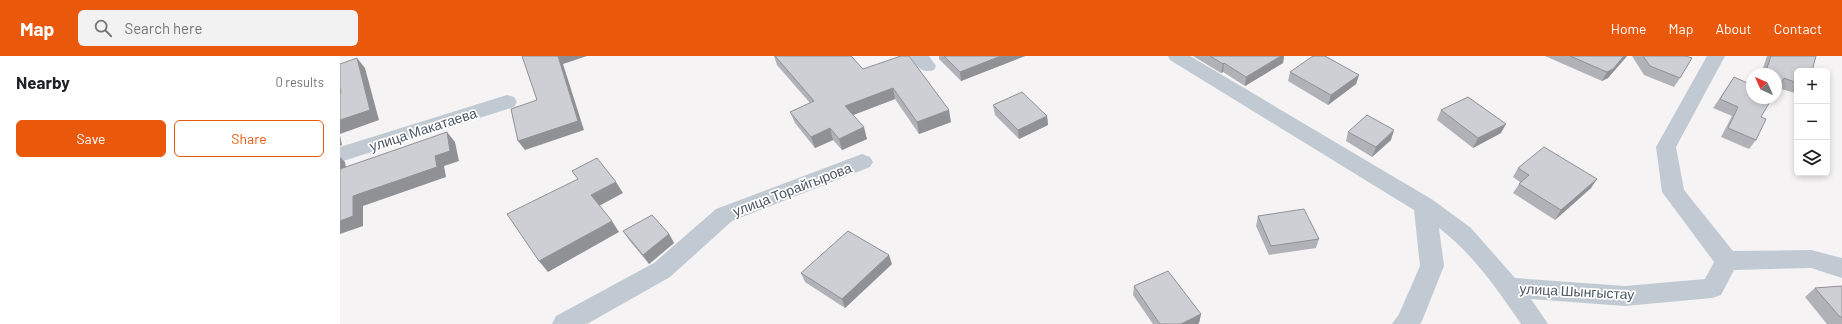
<!DOCTYPE html>
<meta charset="utf-8">
<style>
body{margin:0;font-family:Barlow,sans-serif;background:#f2f2f2;color:#202124}
.controls{position:absolute;right:12px;top:12px;display:grid;overflow:hidden;border-radius:6px;box-shadow:0 2px 6px #0003}
.controls button{width:36px;height:36px;display:grid;place-items:center;padding:0;border:0;border-bottom:1px solid #e0e0e0;background:#fff;color:#202124;font:20px sans-serif}
.compass{position:absolute;left:1406px;top:12px;width:36px;height:36px;border-radius:50%;background:#fff;box-shadow:0 2px 6px #0003;rotate:315deg}
.list{margin:0;padding:0;list-style:none}
h2{display:flex;justify-content:space-between;align-items:center;height:52px;margin:0;padding:0 16px;font-size:17px}
h2 small{font-size:13px;font-weight:400;color:#757577}
.actions{display:flex;gap:8px;padding:12px 16px}
.actions a{flex:1;padding:9px 0;border:1px solid #ea580c;border-radius:6px;text-align:center;font-size:14px;color:#ea580c}
.actions .main{background:#ea580c;color:#fff}
.icon{flex:none;width:22px;height:22px;fill:none;stroke:currentColor;stroke-width:2;stroke-linecap:round;stroke-linejoin:round}
.map{position:relative;flex:none;width:1502px;height:268px;overflow:hidden}
header{display:flex;align-items:center;gap:24px;box-sizing:border-box;height:56px;padding:0 20px;background:#ea580c;color:#fff}
header strong{font-size:19px}
nav{display:flex;gap:22px;margin-inline-start:auto;font-size:14px}
.search{width:280px;height:36px;background:#f2f2f2;display:flex;align-items:center;gap:10px;box-sizing:border-box;padding:0 14px;border-radius:6px;color:#757577;font-size:15px}
main{display:flex}
aside{flex:1;background:#fff}
.map>svg:first-child{display:block}
</style>
<header>
<strong>Map</strong>
<div class="search"><svg class="icon" aria-label="search" viewBox="0 0 24 24"><circle cx="10" cy="10" r="6"/><path d="M15 15l6 6"/></svg>Search here</div>
<nav><a>Home</a><a>Map</a><a>About</a><a>Contact</a></nav>
</header>
<main>
<aside>
<h2>Nearby<small>0 results</small></h2>
<ul class="list">
</ul>
<div class="actions"><a class="main">Save</a><a>Share</a></div>
</aside>
<div class="map">
<svg width="1502" height="268" viewBox="0 0 1502 268">
<rect width="100%" height="100%" fill="#f5f3f3"/>
<g fill="none" stroke-linecap="round" stroke-linejoin="round">
<!-- minor -->
<path fill="#c1cad2" fill-rule="evenodd" d="M570 0H589L596 10 594 14C581 18 576 10 570 0Z
M828 0H850L1093 144 1131 172 1175 222 1285 230 1365 223 1374 206 1322 136 1316 91 1367 0H1385L1336 91 1344 134 1393 195 1471 194 1502 202V222L1471 212 1394 214 1381 239 1372 242 1285 250 1191 243 1208 268H1181C1158 234 1132 197 1099 172L1104 210 1082 265 1080 268H1052L1059 258 1080 210 1074 154 830 4Z
M167 39 174 41 177 46 174 51 0 106V91Z
M522 98 530 101 533 106 530 111 392 165 330 221 247 268H212L216 260 314 207 376 153Z"/>
</g>
<!-- wall -->
<path fill="#b0b2b7" d="M434 0H511L523 13 611 66 579 78 555 43 513 59 527 83 502 94 493 84 475 92 455 67 450 56 470 47 437 9Z
M599 0H685L621 25 599 3Z
M853 0H944L943 7 905 30 883 16 881 17Z
M1205 0H1287L1268 22 1262 25Z
M1292 0H1345L1340 22 1334 31 1304 19Z
M1427 0H1476L1457 15V36L1455 37 1438 32 1436 18H1421Z
M950 16 1019 19 1016 28 988 49 948 25Z
M1394 21 1421 61 1416 84 1409 93 1381 81 1392 60 1373 52Z
M653 49 707 60 708 69 679 83 655 59Z
M1101 54 1161 77 1133 92 1097 64Z
M1008 76 1051 84 1032 101 1006 85Z
M1178 112 1251 132 1215 164 1173 137 1179 128 1180 126 1173 121Z
M918 160 979 183 976 192 929 199 916 170Z
M283 175 329 178 334 187 309 208 289 184Z
M552 208 505 252 465 226 461 217Z
M794 230 861 258 859 267 858 268H813L793 239Z
M1502 230V268H1487L1465 241 1475 232Z"/>
<!-- shaded-wall -->
<path fill="#909195" d="M218 0H247L223 8 244 74 185 94 178 85Z
M661 0H685L621 25 620 16Z
M941 0H944L943 7 905 30 906 21Z
M1284 0H1287L1268 22 1262 25 1267 16Z
M17 2 25 12 39 64 0 78V64Z
M884 7 883 16 881 17 883 8Z
M1019 19 1016 28 988 49 991 39Z
M553 32 555 43 508 61 505 50Z
M609 54 611 66 579 78 577 66Z
M707 60 708 69 679 83 678 74Z
M1166 68 1161 77 1133 92 1138 82Z
M524 71 527 83 502 94 499 83Z
M490 72 493 84 475 92 471 81Z
M1054 74 1051 84 1032 101 1036 91Z
M107 76 115 86 119 105 104 110 106 121 23 150V170L0 178V165L13 140Z
M0 79 2 89 0 90Z
M0 101 5 106 8 124 0 116Z
M1257 123 1251 132 1215 164 1221 154Z
M276 126 283 137 259 150 251 139Z
M272 165 279 176 208 216 199 205Z
M329 178 334 187 309 208 303 199Z
M549 199 552 208 505 252 502 243Z
M861 258 859 267 858 268H841Z"/>
<!-- building -->
<path fill="#cdcfd5" stroke="#909195" d="M182 0H218L238 65 178 85 171 53 197 44Z
M435 0H511L523 13 561 0H569L609 54 577 66 553 32 505 50 524 71 499 83 490 72 471 81 450 56 474 45Z
M604 0H661L620 16Z
M870 0H941L906 21 884 7 883 8Z
M973 0H985L1019 19 991 39 950 16Z
M1230 0H1284L1273 13 1267 16Z
M1303 0H1345L1352 2 1340 22 1310 10Z
M1431 0H1476L1472 15H1457V27L1444 22 1436 36V18H1425Z
M17 2 30 54 0 64V37H1L0 30V8Z
M1394 21 1412 29V42H1432L1421 61 1426 63 1416 84 1388 72 1398 51 1380 43Z
M682 36 707 60 678 74 653 49Z
M1128 41 1166 68 1138 82 1101 54Z
M1027 59 1054 74 1036 91 1008 76Z
M107 76 110 95 95 100 97 111 13 140V160L0 165V113Z
M1204 91 1257 123 1221 154 1179 128 1189 119 1178 112Z
M257 102 276 126 251 139 272 165 199 205 167 158 238 123 232 115Z
M964 153 979 183 931 190 918 160Z
M312 159 329 178 303 199 283 175Z
M508 175 549 199 502 243 461 217Z
M828 215 861 258 841 268H820L794 230Z
M1502 230V261H1500L1475 232Z"/>
<g text-anchor="middle" dominant-baseline="central" stroke-width="3.5" stroke-linejoin="round" paint-order="stroke">
<!-- street labels -->
<g font-size="14" fill="#4a5661" stroke="#fff">
<text transform="translate(83 73) rotate(-18)">улица Макатаева</text>
<text transform="translate(452 133) rotate(-21)">улица Торайгырова</text>
<text transform="translate(1237 235) rotate(3)">улица Шынгыстау</text>
</g>
</g>
</svg>
<div class="controls">
<button>+</button>
<button>−</button>
<button><svg class="icon" aria-label="layers" viewBox="0 0 24 24"><path d="M12 4l9 5-9 5-9-5zM3 14l9 5 9-5"/></svg></button>
</div>
<svg class="compass" viewBox="-18 -18 36 36"><path d="M0-13l5 13h-10z" fill="#e53935"/><path d="M0 13l5-13h-10z" fill="#757577"/></svg>
</div>
</main>
